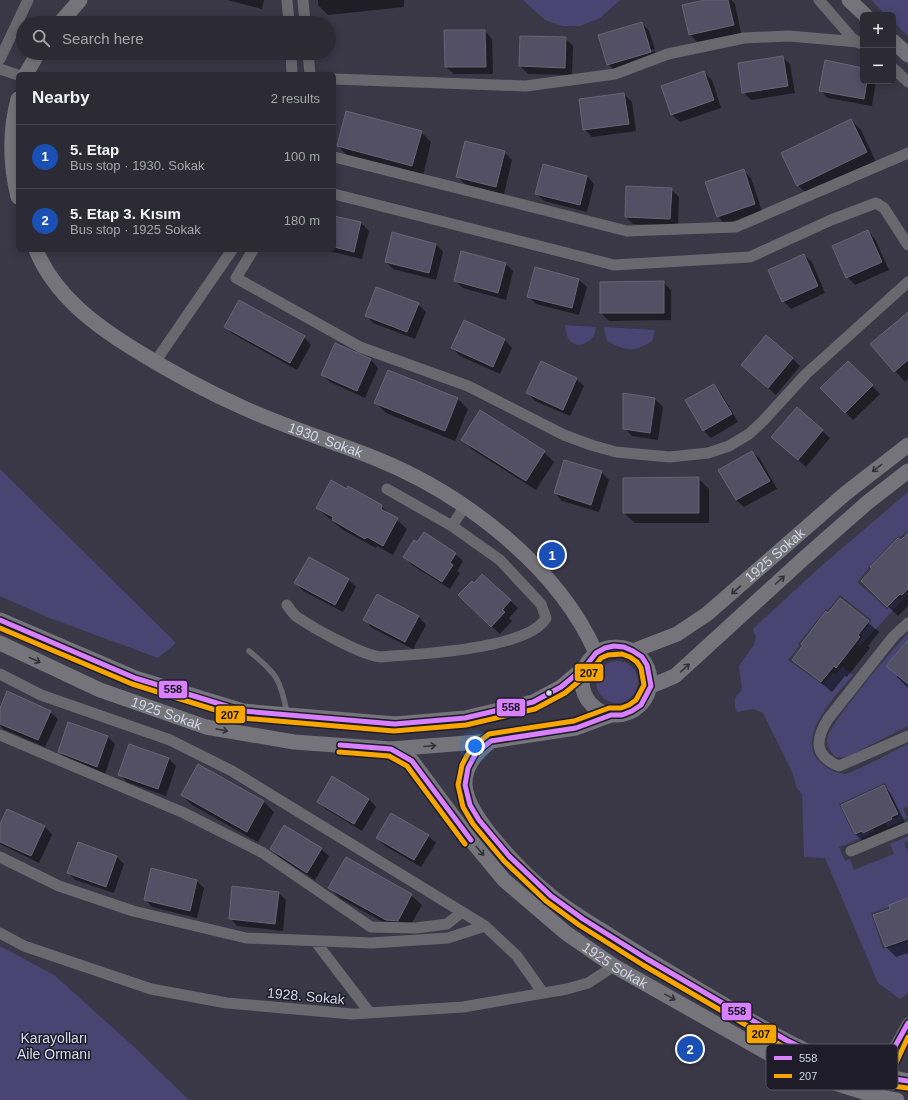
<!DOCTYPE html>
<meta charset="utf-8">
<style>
body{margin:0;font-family:Helvetica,sans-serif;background:#34323d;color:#f1f3f6}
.controls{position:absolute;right:12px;top:12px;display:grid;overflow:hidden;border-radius:6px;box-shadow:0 2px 10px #0003}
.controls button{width:36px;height:36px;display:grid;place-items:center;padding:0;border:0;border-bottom:1px solid #484650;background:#2c2a35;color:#f1f3f6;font:20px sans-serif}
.you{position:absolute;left:475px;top:746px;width:14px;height:14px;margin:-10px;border:3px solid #fff;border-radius:50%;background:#1a73e8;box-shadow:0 0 0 6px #1a73e833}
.badge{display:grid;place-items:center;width:26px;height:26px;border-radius:50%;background:#e69b98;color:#fff;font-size:13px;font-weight:700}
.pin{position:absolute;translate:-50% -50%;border:2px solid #fff;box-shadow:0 1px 4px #0006}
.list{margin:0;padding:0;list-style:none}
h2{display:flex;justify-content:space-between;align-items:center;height:52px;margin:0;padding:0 16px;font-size:17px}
h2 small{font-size:13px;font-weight:400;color:#a6a7ad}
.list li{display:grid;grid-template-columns:26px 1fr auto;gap:12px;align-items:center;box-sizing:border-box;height:64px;padding:0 16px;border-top:1px solid #484650}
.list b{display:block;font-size:15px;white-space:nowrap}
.list p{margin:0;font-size:13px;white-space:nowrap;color:#a6a7ad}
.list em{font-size:13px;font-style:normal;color:#a6a7ad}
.icon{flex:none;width:22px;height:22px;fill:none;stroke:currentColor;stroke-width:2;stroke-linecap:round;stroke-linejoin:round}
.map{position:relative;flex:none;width:908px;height:1100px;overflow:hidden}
.search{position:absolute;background:#2c2a35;box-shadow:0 2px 10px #0003;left:16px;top:16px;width:320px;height:44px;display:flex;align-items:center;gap:10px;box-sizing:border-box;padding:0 14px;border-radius:22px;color:#a6a7ad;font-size:15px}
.panel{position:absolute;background:#2c2a35;box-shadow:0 2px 10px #0003;left:16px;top:72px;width:320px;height:180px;border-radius:6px}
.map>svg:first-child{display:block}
</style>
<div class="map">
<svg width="908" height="1100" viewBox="0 0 908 1100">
<rect width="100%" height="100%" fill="#3a3847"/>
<!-- green -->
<path fill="#4a4472" d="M523 0H620L600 18 580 26H563L545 20Z
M871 0H908V36L893 22V15H886Z
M565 325 596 327C596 342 576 352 568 338 566 334 566 329 565 325Z
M604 327 655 330 652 341C632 353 627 351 607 341Z
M0 469 176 643 158 658 47 617 0 596Z
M908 492V530L902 536 897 537 868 568V569L857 582 887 609 899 597 900 599 908 591V594L860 646 857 645 863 637 861 634 872 620 840 595 828 610 826 609 798 644 799 646 788 660 823 685 833 672 836 674 842 666 853 675C837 694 793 739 821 763 828 769 835 773 845 774 849 775 900 748 908 744V806L903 809 907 818 888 828 885 823 900 816 885 783 839 804 854 835 874 829 875 832 839 847 845 861 850 859 854 870 894 854 890 844 908 836V841L904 843 908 851V898L894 903 895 905 871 913 883 949 908 941V993L900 999 878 983 825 858 804 857 802 794 797 788 792 772 763 713 753 709 737 712C733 703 734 697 742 690L739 666 754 645 756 636 753 631 754 628 819 568Z
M908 633V726L847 757H835C831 752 827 747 827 740 827 726 895 647 908 633Z
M596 682a21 21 0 1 1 42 0a21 21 0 1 1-42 0Z
M0 946 54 975 133 1046 189 1100H0Z"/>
<!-- shadow -->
<path fill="#0007" d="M227 0H264L262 9Z
M318 0H404V7L328 15 318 5Z
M710 0H731L735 4 741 33 697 42 690 34Z
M642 23 649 31 655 49 611 62V64L655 51 658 59 616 72 608 64Z
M485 31 492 39 493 74H454L446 67Z
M565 38 573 46 572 75 528 74 520 66Z
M782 57 790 64 795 93 751 100 743 92Z
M863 69V81H876L872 106 828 98 820 90Z
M704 72 712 80 721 108 680 122 672 115Z
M624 94 632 102 636 131 592 137 584 129Z
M851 120 861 130 876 162 808 195 798 185Z
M421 132 431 142 423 176 348 156 338 146Z
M504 152 512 160 504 194 465 184 458 177Z
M743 170 751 178 762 211 725 224 717 216Z
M587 176 594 184 587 212 544 201 536 194Z
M671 189 679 197 678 226 633 224 626 217Z
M334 217 361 223 369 231 362 259 325 250H334Z
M868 231 875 239 889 270 855 285 847 277Z
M436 244 443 252 436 280 393 269 386 262Z
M804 255 812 262 825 293 791 309 783 301Z
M505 263 513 271 506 300 463 288 455 281Z
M536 269 579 280 587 287 579 315 536 304 529 297Z
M663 282 671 290V320L609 321 601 313Z
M418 304 426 312 415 339 373 323 366 315Z
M908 313V379L905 382 871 344Z
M464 322 505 340 512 348 500 374 460 356 452 348Z
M225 327 304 337 311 345 297 370 233 334Z
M336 345 371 360 378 368 365 398 330 382 322 375Z
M792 358 800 366 776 395 742 365Z
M848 362 880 394 853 420 822 388Z
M388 371 458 399 468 409 455 441 386 413 376 403Z
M576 379 584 386 570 416 535 401 528 393Z
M714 385 721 393 738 422 711 438 703 430Z
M624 394 655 399 663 407 658 440 632 436 624 428Z
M797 409 830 438 806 467 772 437Z
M463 440 544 452 554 462 536 490 473 450Z
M752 452 760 459 777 489 744 507 736 500 720 470Z
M601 472 609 480 599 512 562 501 555 493Z
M698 478 709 489V523H635L624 513Z
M381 506 407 529 393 555 377 546 376 548 343 530 317 508Z
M908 535V606L898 616 862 581Z
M417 544 455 554 463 561 457 571 460 573 450 589 412 565 405 557Z
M482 575 518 608 509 618 512 621 500 634 467 603 474 585Z
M349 580 356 587 343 612 303 591 296 583Z
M377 596 419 617 426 625 413 649 372 628 365 620Z
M840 599 879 632 868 646 870 648 847 677 845 676 832 692 793 659Z
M908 642V688L897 677Z
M0 711 50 712 58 719 45 747 3 729 0 725Z
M107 736 115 744 105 774 66 759 59 752Z
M168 758 176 766 166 796 127 782 120 775Z
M198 766 264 802 274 812 258 842 192 805 182 795Z
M884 786 891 794 905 822 898 825 899 827 863 841 855 834Z
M369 799 376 807 362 831 326 809 318 802Z
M8 810 45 827 52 835 39 863 0 844V826Z
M428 836 436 843 421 867 385 846 377 838Z
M272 849H321L329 856 315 880 279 857Z
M116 856 124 864 114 893 75 880 68 872Z
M197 881 204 888 197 918 152 907 145 899Z
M330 888 411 895 422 905 408 930H397L340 898Z
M279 893 286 900 283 931 237 926 230 918Z
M908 899V953L896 957 886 947 875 916 891 909Z"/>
<!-- building -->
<path fill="#534f65" stroke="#666571" d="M705 0H728L734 25 689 35 682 5Z
M642 22 651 52 607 65 598 35Z
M444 30H485L486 67H445Z
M520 36 566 37 565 68 519 66Z
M783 56 788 86 742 93 738 63Z
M825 60 863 68V81H867L864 99 819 91Z
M704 71 714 100 671 115 661 86Z
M624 93 629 124 583 130 579 99Z
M346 111 422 131 412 166 337 146Z
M851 119 867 152 797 186 781 153Z
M465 141 505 151 496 187 456 177Z
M543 164 587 176 580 205 535 194Z
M744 169 755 204 717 217 705 182Z
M626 186 672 188 670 219 625 217Z
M334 216 361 222 354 252 334 247Z
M868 230 882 262 846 278 832 246Z
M392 232 436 244 429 273 385 262Z
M461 251 506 263 498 293 454 281Z
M804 254 818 286 782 302 768 270Z
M535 267 579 279 572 308 527 297Z
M664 281V313H600V282Z
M376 287 419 303 407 332 365 316Z
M239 300 305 336 290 363 224 327Z
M908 312V360L894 372 870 344Z
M464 320 505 339 493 367 451 348Z
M766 335 793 358 768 388 741 365Z
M335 343 371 359 357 391 321 375Z
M541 361 577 378 563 410 526 393Z
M848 361 873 385 845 413 820 388Z
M388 370 458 398 445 431 374 403Z
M714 384 732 414 703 431 685 400Z
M623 393 655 398 650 433 623 429Z
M797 407 823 430 798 460 771 437Z
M480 410 545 451 526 481 461 440Z
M752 451 770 481 736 500 718 470Z
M564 460 602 471 591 505 554 493Z
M699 477V513H623V478Z
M331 480 347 489 348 486 382 505 381 509 398 518 383 546 367 537 365 539 332 520 333 517 316 508Z
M424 532 456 553 450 563 453 565 442 582 403 557 414 540 417 542Z
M908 533V589L902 595 900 594 887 607 861 581 872 569 870 567 898 538 901 540Z
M309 557 349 579 335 605 294 583Z
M482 574 511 600 502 610 505 612 491 627 458 595 472 581 474 583Z
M377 594 419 616 405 642 363 620Z
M840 598 869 621 858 635 860 637 836 668 834 666 821 682 792 660 803 645 801 644 826 611 828 613Z
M908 640V684L886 666Z
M7 691 51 711 38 740 0 724V708Z
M68 722 108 736 97 767 58 752Z
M129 744 169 758 158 789 118 775Z
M198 764 264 801 247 832 181 795Z
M332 776 369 799 354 824 317 802Z
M884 785 898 814 891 817 892 819 863 833 862 831 855 834 841 805Z
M7 809 45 826 31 856 0 842V824Z
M391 813 429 835 414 860 376 838Z
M284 825 322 848 307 873 270 849Z
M78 842 117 856 106 887 67 873Z
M346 857 412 894 398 921 386 920 328 888Z
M151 868 197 880 190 911 144 900Z
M232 886 279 892 275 924 229 919Z
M908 898V939L885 947 873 915 890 909 889 905Z"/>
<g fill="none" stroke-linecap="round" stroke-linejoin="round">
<!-- lane -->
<path stroke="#69686e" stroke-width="5.5" d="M249 651C276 673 281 679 287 714"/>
<!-- street -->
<path stroke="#69686e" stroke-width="11" d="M287 0 289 23
M303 0 305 23
M819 0 852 38 859 43
M291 53 292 74
M308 53 310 74
M0 59 28 0
M893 68 908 82
M0 69 18 75
M334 79 526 86 615 74 668 54 744 38 789 36 858 42
M334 157 627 231 736 227 908 153
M334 194 614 265 750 257 831 220 876 203 884 208 908 245
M253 250 236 278 360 347 468 386 564 435 591 445 616 452 669 457 708 453 729 446 749 434 763 421 806 374 908 282
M155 362 232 250
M452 526 465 506
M287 605C290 609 293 614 297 617 315 629 361 655 381 657 415 654 528 650 546 618L541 604 500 560 452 526 387 489
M908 623 893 637 828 719C815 740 814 756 839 766L908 736
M0 674 41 695 170 740 232 771 485 926 517 956 543 993
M0 735 184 813 263 853 371 927 416 928 447 924 462 912
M851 851 908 827
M0 857 59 886 133 911 246 938 371 943 448 938 485 926
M0 933 24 946 151 989 227 1003 352 1014 463 1007 567 989 588 983 614 966
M315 941 370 1013
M882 1077 893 1050 908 1023"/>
<!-- secondary -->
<g stroke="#74747a" stroke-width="15">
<path d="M849 0 865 15"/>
<path d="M60 23 80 0"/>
<path d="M893 41 908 55"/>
<path d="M26 74 38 53"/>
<path d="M18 99C9 133 10 164 18 197"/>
<path id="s1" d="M36 250C55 296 96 326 137 351 171 372 208 392 244 408 287 428 333 441 377 459 463 494 558 566 596 653"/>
<path d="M0 620 135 678 243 711 395 724 465 718 533 702 561 687 585 667"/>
<path id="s2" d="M0 643 100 690 206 727 294 742 391 749 491 741 576 728 611 715"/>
<circle cx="616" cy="681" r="34"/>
<path id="s3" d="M633 651 677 634 707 614 846 493 908 445"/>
<path d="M651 686 675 676 802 560 868 502 908 471"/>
<path d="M491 741C477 752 464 766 465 786 468 819 525 875 551 896 568 910 588 922 606 933 637 953 668 971 699 990 741 1014 782 1042 826 1059 852 1070 881 1076 908 1081"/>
<path id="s4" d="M391 749 412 761 470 839 504 880 566 933 614 966 775 1057 819 1078 876 1096 897 1100"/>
</g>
<defs>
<path id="bus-1" d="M0 620 135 678 243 711 395 724 465 718 533 702 561 687 585 667 596 653 605 648 614 646 624 647 633 651 642 657 647 665 651 686 641 705 632 711 622 715H611L576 728 491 741 476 753 468 768 465 785 470 805 479 820 509 856 551 896 583 919 647 959 786 1040 827 1060 882 1077 908 1081
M340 745 391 749 412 761 471 840
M882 1077 893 1050 908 1023"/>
<path id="bus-2" d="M0 628 132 684 241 718 394 731 466 725 535 709 565 693 590 672 601 658 608 655 622 654 630 657 637 662 641 668 644 685 636 700 629 705 621 708H609L574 721 489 734 471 748 462 765 458 785 463 807 473 824 504 861 546 901 579 925 643 965 782 1046 824 1066 880 1084 907 1088
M339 752 389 756 407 766 465 844
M888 1080 908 1037"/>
</defs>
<!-- bus-1 casing -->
<use href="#bus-1" stroke="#1d1c28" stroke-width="8"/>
<!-- bus-2 casing -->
<use href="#bus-2" stroke="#1d1c28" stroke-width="8"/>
<!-- bus-1 -->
<use href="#bus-1" stroke="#d880ff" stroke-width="5"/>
<!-- bus-2 -->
<use href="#bus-2" stroke="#f7a600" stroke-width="5"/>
</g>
<!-- one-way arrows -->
<defs><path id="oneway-shaft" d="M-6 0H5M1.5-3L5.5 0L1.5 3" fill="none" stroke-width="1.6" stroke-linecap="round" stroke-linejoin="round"/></defs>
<g stroke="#33323c">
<use href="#oneway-shaft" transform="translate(877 468) rotate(142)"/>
<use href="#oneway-shaft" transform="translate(780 580) rotate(-42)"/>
<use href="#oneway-shaft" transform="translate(736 590) rotate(139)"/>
<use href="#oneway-shaft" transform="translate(35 660) rotate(25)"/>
<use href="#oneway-shaft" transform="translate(685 668) rotate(-42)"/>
<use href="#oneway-shaft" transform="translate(222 730) rotate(10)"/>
<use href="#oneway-shaft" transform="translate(430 746) rotate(-5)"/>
<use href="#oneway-shaft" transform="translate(480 851) rotate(50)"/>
<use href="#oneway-shaft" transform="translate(670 997) rotate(29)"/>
</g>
<!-- markers -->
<circle fill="#d5d5e6" stroke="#1d1c28" stroke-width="1.5" cx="549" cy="693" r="3.5"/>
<g text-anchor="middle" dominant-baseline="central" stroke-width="3" stroke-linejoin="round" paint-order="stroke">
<!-- street labels -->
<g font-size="14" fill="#d5d5e6" stroke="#1d1c28">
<text stroke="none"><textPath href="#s1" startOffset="354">1930. Sokak</textPath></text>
<text stroke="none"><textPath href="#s3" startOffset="173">1925 Sokak</textPath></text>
<text stroke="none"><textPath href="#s2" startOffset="181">1925 Sokak</textPath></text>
<text stroke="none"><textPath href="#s4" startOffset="315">1925 Sokak</textPath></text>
<text transform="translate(306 996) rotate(5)">1928. Sokak</text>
</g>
<!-- park labels -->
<g font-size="14" fill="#dedcf3" stroke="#1d1c28">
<text x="54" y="1038">Karayolları<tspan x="54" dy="16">Aile Ormanı</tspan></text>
</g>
</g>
<!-- legend -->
<rect x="766" y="1044" width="132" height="46" rx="6" fill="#1d1c28" stroke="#545461" stroke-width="1"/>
<rect x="774" y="1056" width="18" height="4" fill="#d880ff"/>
<rect x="774" y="1074" width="18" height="4" fill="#f7a600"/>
<g font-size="11" fill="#d5d5e6">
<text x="799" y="1062">558</text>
<text x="799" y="1080">207</text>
</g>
<g stroke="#1d1c28" stroke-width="1.5">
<rect x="574" y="663" width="30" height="19" rx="4" fill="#f7a600"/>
<rect x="158" y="680" width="30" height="19" rx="4" fill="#d880ff"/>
<rect x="496" y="698" width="30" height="19" rx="4" fill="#d880ff"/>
<rect x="215" y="705" width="31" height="19" rx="4" fill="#f7a600"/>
<rect x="721" y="1002" width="31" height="19" rx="4" fill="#d880ff"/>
<rect x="746" y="1024" width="31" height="20" rx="4" fill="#f7a600"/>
</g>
<g font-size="11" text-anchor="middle" font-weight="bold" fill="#111">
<text x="589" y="677">207</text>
<text x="173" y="693">558</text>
<text x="511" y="711">558</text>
<text x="230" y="719">207</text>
<text x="737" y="1015">558</text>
<text x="761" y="1038">207</text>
</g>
</svg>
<div class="controls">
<button>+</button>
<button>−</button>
</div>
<div class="you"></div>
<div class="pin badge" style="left:552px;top:555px;background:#1a4fb4">1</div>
<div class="pin badge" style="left:690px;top:1049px;background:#1a4fb4">2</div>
<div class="search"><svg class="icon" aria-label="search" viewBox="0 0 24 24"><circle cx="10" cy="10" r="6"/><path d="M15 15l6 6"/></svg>Search here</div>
<section class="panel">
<h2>Nearby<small>2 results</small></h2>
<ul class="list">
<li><span class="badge" style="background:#1a4fb4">1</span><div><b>5. Etap</b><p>Bus stop · 1930. Sokak</p></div><em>100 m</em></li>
<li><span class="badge" style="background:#1a4fb4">2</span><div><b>5. Etap 3. Kısım</b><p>Bus stop · 1925 Sokak</p></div><em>180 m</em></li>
</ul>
</section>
</div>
